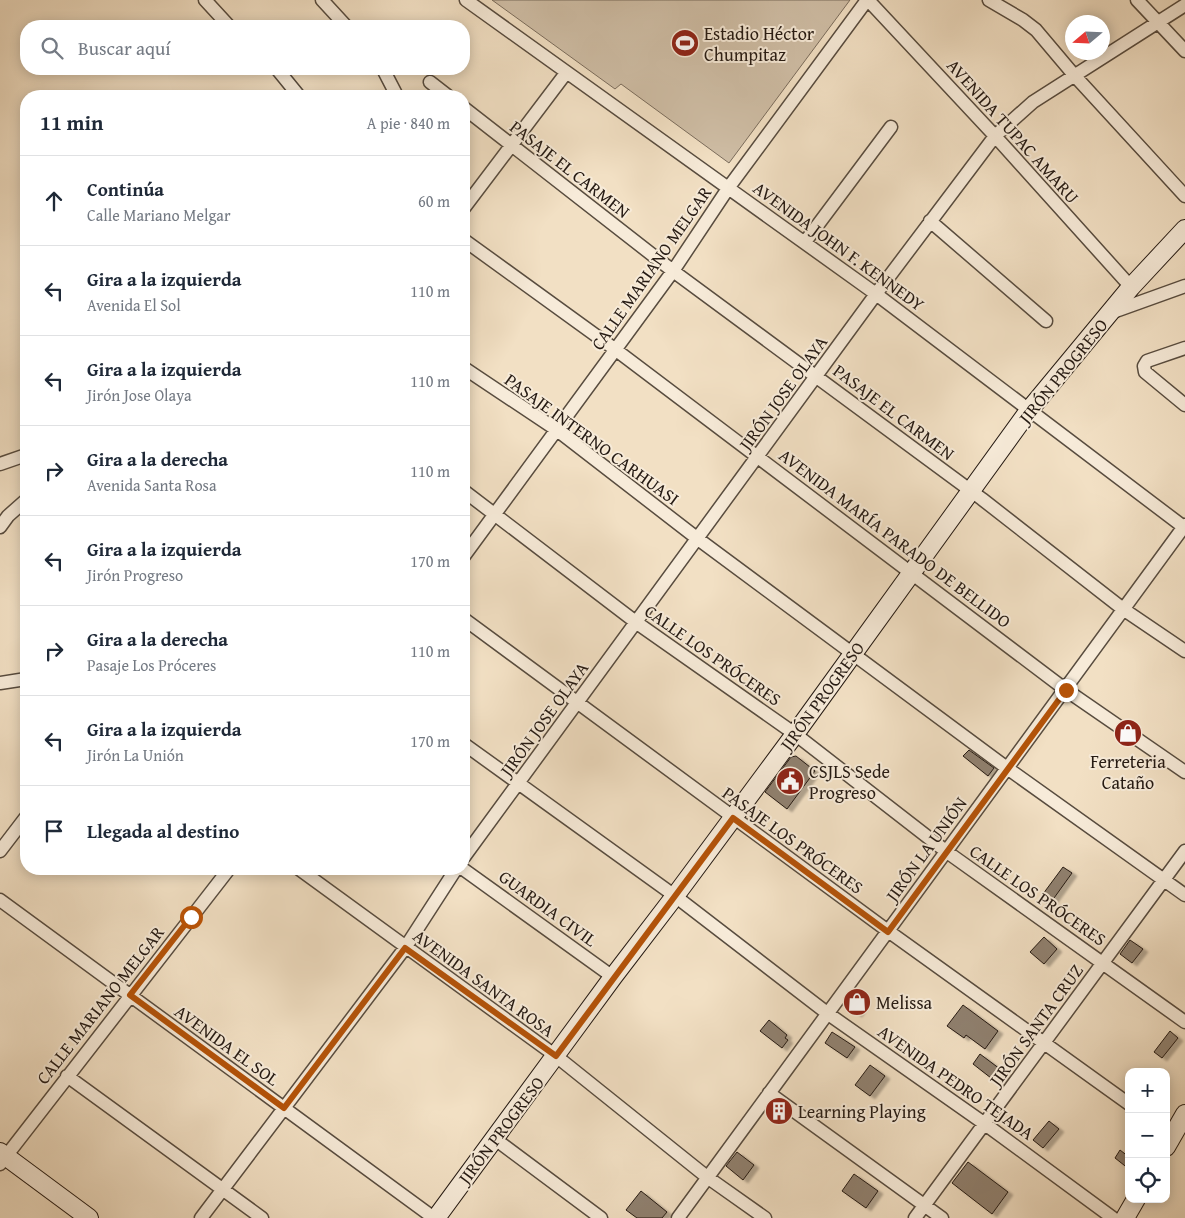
<!DOCTYPE html>
<html lang="es">
<meta charset="utf-8">
<style>
body{margin:0;font-family:"Gentium Book Plus",serif;background:#f2f2f3;color:#1f2937}
.controls{position:absolute;right:15px;bottom:15px;display:grid;overflow:hidden;border-radius:10px;box-shadow:0 2px 12px #0003}
.controls button{width:45px;height:45px;display:grid;place-items:center;padding:0;border:0;border-bottom:1px solid #e0e1e3;background:#fff;color:#1f2937;font:25px sans-serif}
.compass{position:absolute;left:1065px;top:15px;width:45px;height:45px;border-radius:50%;background:#fff;box-shadow:0 2px 12px #0003;rotate:251deg}
.stop{position:absolute;width:15px;height:15px;margin:-11px;border:4px solid #b45309;border-radius:50%;background:#fff}
.stop.end{background:#b45309;border-color:#fff;box-shadow:0 1px 5px #0008}
.list{margin:0;padding:0;list-style:none}
h2{display:flex;justify-content:space-between;align-items:center;height:65px;margin:0;padding:0 20px;font-size:21px}
h2 small{font-size:16px;font-weight:400;color:#747a83}
.list li{display:grid;grid-template-columns:32px 1fr auto;gap:15px;align-items:center;box-sizing:border-box;height:90px;padding:0 20px;border-top:1px solid #e0e1e3}
.list b{display:block;font-size:19px;white-space:nowrap}
.list p{margin:0;font-size:16px;white-space:nowrap;color:#747a83}
.list em{font-size:16px;font-style:normal;color:#747a83}
.icon{flex:none;width:28px;height:28px;fill:none;stroke:currentColor;stroke-width:2;stroke-linecap:round;stroke-linejoin:round}
.map{position:relative;flex:none;width:1185px;height:1218px;overflow:hidden}
.search{position:absolute;background:#fff;box-shadow:0 2px 12px #0003;left:20px;top:20px;width:450px;height:55px;display:flex;align-items:center;gap:12px;box-sizing:border-box;padding:0 18px;border-radius:20px;color:#747a83;font-size:19px}
.panel{position:absolute;background:#fff;box-shadow:0 2px 12px #0003;left:20px;top:90px;width:450px;height:785px;border-radius:20px}
.map>svg:first-child{display:block}
</style>
<div class="map">
<svg width="1185" height="1218" viewBox="0 0 1185 1218">
<defs>
<filter id="shadow"><feDropShadow dx="5" dy="3" stdDeviation="1" flood-color="#0004"/></filter>
</defs>
<rect width="100%" height="100%" fill="#f2e0c4"/>
<filter id="stains"><feTurbulence type="fractalNoise" baseFrequency=".004" numOctaves="4"/><feColorMatrix values="0 0 0 0 .2 0 0 0 0 .09 0 0 0 0 .02 0 0 0 .5 -.17"/></filter>
<radialGradient id="worn" r=".72"><stop offset=".6" stop-color="#630" stop-opacity="0"/><stop offset="1" stop-color="#630" stop-opacity=".3"/></radialGradient>
<!-- green -->
<path fill="#cfbea6" stroke="#7a6c5c" d="M492 0H850L729 163 621 84 615 89Z"/>
<!-- building -->
<path fill="#90816f" stroke="#251a13" filter="url(#shadow)" d="M969 750 994 768 988 776 963 756Z
M796 756 815 771 787 809 765 792 791 757Z
M1063 867 1072 873 1049 905 1040 898Z
M1044 937 1057 949 1044 964 1030 952Z
M1130 940 1143 949 1132 963 1120 954Z
M853 993 865 1002 857 1014 851 1010 849 999Z
M963 1005 998 1031 985 1049 966 1035 964 1038 947 1026Z
M769 1020 787 1035 785 1038 788 1040 782 1048 760 1031Z
M1170 1031 1178 1038 1162 1058 1154 1052Z
M832 1032 855 1047 847 1058 825 1043Z
M980 1054 1008 1075 1000 1085 973 1064Z
M870 1065 885 1076 870 1096 855 1085Z
M1049 1121 1059 1129 1043 1148 1033 1140Z
M1120 1150 1129 1157V1169L1115 1158Z
M737 1152 754 1165 743 1180 726 1166Z
M968 1162 1008 1192 992 1214 952 1183Z
M854 1174 878 1191 866 1208 842 1191Z
M641 1191 667 1212 662 1218H637L626 1210Z"/>
<g fill="none" stroke-linecap="round" stroke-linejoin="round">
<defs>
<path id="street" d="M205 0 229 26
M322 0 346 26
M466 0 876 294 1185 528
M868 0 995 136 1131 287
M989 0 1023 20 1036 30 1074 75 1185 196
M1137 0 1185 51
M277 69 299 96
M383 69 397 96
M430 82 448 96
M464 108 673 271 982 499 1123 609 1185 651
M464 208 566 73
M930 221 1046 321
M464 240 616 350 1066 690 1185 772
M805 242 891 127
M1110 313 1185 286
M1185 348 1147 361 1144 366 1145 372 1185 405
M464 368 557 430 698 539 1007 768 1185 895
M0 464 26 455
M464 491 637 623 795 734 947 852 1185 1022
M0 527 8 516 26 500
M464 556 673 271 729 187 867 0
M464 619 888 931 1129 1104
M0 683 26 679
M464 744 675 896 827 1013 985 1124 1113 1218
M0 851 26 817
M464 857 876 294 995 136 1033 102 1185 5
M299 869 556 1056 707 1177 765 1218
M463 869 613 977
M0 900 434 1218
M67 1076 262 1218
M769 1093 942 1218
M495 1139 601 1218
M0 1164 229 869
M201 1218 405 948 456 869
M678 1218 1185 525
M915 1218 1185 851"/>
<path id="secondary" d="M1166 1147 1185 1114
M0 1152 89 1218
M436 1218 613 977 675 896 795 734 1030 409 1131 287 1185 229
M1125 1218 1136 1199"/>
</defs>
<!-- street casing -->
<use href="#street" stroke="#584c3f" stroke-width="15"/>
<!-- secondary casing -->
<use href="#secondary" stroke="#251a13" stroke-width="20"/>
<!-- street -->
<use href="#street" stroke="#f7ebd9" stroke-width="12"/>
<!-- secondary -->
<use href="#secondary" stroke="#f7ebd9" stroke-width="18"/>
</g>
<g fill="none" stroke-linecap="round" stroke-linejoin="round">
<!-- route -->
<path stroke="#b45309" stroke-width="6" d="M191 917 130 995 284 1108 405 948 556 1056 733 818 888 932 1066 690"/>
</g>
<!-- icons -->
<defs>
<symbol id="stadium-disc" viewBox="-11 -11 22 22"><circle r="9.5" fill="#8f2418" stroke="#f7ebd9"/><path d="M0-5a6.5 5 0 1 0 0 10a6.5 5 0 1 0 0-10ZM-3.5-1.8h7v3.6h-7Z" fill="#fff"/></symbol>
<symbol id="shop-disc" viewBox="-11 -11 22 22"><circle r="9.5" fill="#8f2418" stroke="#f7ebd9"/><path d="M-5-2.5h2.3a2.7 3.5 0 0 1 5.4 0H5L5.5 6h-11ZM-1.5-2.5h3a1.5 2.3 0 0 0-3 0Z" fill="#fff"/></symbol>
<symbol id="civic-disc" viewBox="-11 -11 22 22"><circle r="9.5" fill="#8f2418" stroke="#f7ebd9"/><path d="M-.6-6.5H3V-4.5H.6V-3L4-1V1h2V6H-6V1h2V-1L-.6-3ZM-1.2 2.5V6h2.4V2.5Z" fill="#fff"/></symbol>
<symbol id="building-disc" viewBox="-11 -11 22 22"><circle r="9.5" fill="#8f2418" stroke="#f7ebd9"/><path d="M-4-6H4V6H1V3H-1V6H-4ZM-2.5-4.3h1.7v1.8h-1.7ZM.8-4.3h1.7v1.8H.8ZM-2.5-1h1.7V.8h-1.7ZM.8-1h1.7V.8H.8Z" fill="#fff"/></symbol>
</defs>
<g fill-rule="evenodd">
<use href="#stadium-disc" x="669" y="27" width="32" height="32"/>
<use href="#shop-disc" x="1112" y="717" width="32" height="32"/>
<use href="#civic-disc" x="774" y="765" width="32" height="32"/>
<use href="#shop-disc" x="841" y="986" width="32" height="32"/>
<use href="#building-disc" x="763" y="1095" width="32" height="32"/>
</g>
<g text-anchor="middle" dominant-baseline="central" stroke-width="4" stroke-linejoin="round" paint-order="stroke">
<!-- poi labels -->
<g font-size="18" fill="#251a13" stroke="#f7ebd9" text-anchor="start">
<text x="704" y="33">Estadio Héctor<tspan x="704" dy="21">Chumpitaz</tspan></text>
<text x="1128" y="761" text-anchor="middle">Ferreteria<tspan x="1128" dy="21">Cataño</tspan></text>
<text x="809" y="771">CSJLS Sede<tspan x="809" dy="21">Progreso</tspan></text>
<text x="876" y="1002">Melissa</text>
<text x="798" y="1111">Learning Playing</text>
</g>
<!-- street labels -->
<g font-size="18" fill="#251a13" stroke="#f7ebd9">
<text transform="translate(1013 131) rotate(48)">AVENIDA TUPAC AMARU</text>
<text transform="translate(570 169) rotate(38)">PASAJE EL CARMEN</text>
<text transform="translate(839 246) rotate(36)">AVENIDA JOHN F. KENNEDY</text>
<text transform="translate(651 268) rotate(-55)">CALLE MARIANO MELGAR</text>
<text transform="translate(1063 371) rotate(-51)">JIRÓN PROGRESO</text>
<text transform="translate(783 393) rotate(-54)">JIRÓN JOSE OLAYA</text>
<text transform="translate(894 412) rotate(37)">PASAJE EL CARMEN</text>
<text transform="translate(592 439) rotate(36)">PASAJE INTERNO CARHUASI</text>
<text transform="translate(895 538) rotate(37)">AVENIDA MARÍA PARADO DE BELLIDO</text>
<text transform="translate(713 655) rotate(35)">CALLE LOS PRÓCERES</text>
<text transform="translate(822 696) rotate(-54)">JIRÓN PROGRESO</text>
<text transform="translate(544 719) rotate(-54)">JIRÓN JOSE OLAYA</text>
<text transform="translate(793 840) rotate(36)">PASAJE LOS PRÓCERES</text>
<text transform="translate(926 849) rotate(-54)">JIRÓN LA UNIÓN</text>
<text transform="translate(1038 895) rotate(35)">CALLE LOS PRÓCERES</text>
<text transform="translate(548 908) rotate(36)">GUARDIA CIVIL</text>
<text transform="translate(484 983) rotate(36)">AVENIDA SANTA ROSA</text>
<text transform="translate(100 1005) rotate(-52)">CALLE MARIANO MELGAR</text>
<text transform="translate(1036 1025) rotate(-54)">JIRÓN SANTA CRUZ</text>
<text transform="translate(227 1045) rotate(36)">AVENIDA EL SOL</text>
<text transform="translate(956 1082) rotate(35)">AVENIDA PEDRO TEJADA</text>
<text transform="translate(501 1130) rotate(-53)">JIRÓN PROGRESO</text>
</g>
</g>
<rect width="100%" height="100%" filter="url(#stains)"/>
<rect width="100%" height="100%" fill="url(#worn)"/>
</svg>
<div class="controls">
<button>+</button>
<button>−</button>
<button><svg class="icon" aria-label="locate" viewBox="0 0 24 24"><circle cx="12" cy="12" r="6"/><path d="M12 2v4M12 18v4M2 12h4M18 12h4"/></svg></button>
</div>
<svg class="compass" viewBox="-18 -18 36 36"><path d="M0-13l5 13h-10z" fill="#e53935"/><path d="M0 13l5-13h-10z" fill="#747a83"/></svg>
<div class="stop" style="left:191px;top:917px"></div>
<div class="stop end" style="left:1066px;top:690px"></div>
<div class="search"><svg class="icon" aria-label="search" viewBox="0 0 24 24"><circle cx="10" cy="10" r="6"/><path d="M15 15l6 6"/></svg>Buscar aquí</div>
<section class="panel">
<h2>11 min<small>A pie · 840 m</small></h2>
<ul class="list">
<li><svg class="icon" aria-label="ahead" viewBox="0 0 24 24"><path d="M12 20V5M6 11l6-6 6 6"/></svg><div><b>Continúa</b><p>Calle Mariano Melgar</p></div><em>60 m</em></li>
<li><svg class="icon" aria-label="left" viewBox="0 0 24 24"><path d="M17 20v-9H6M10 6l-5 5 5 5"/></svg><div><b>Gira a la izquierda</b><p>Avenida El Sol</p></div><em>110 m</em></li>
<li><svg class="icon" aria-label="left" viewBox="0 0 24 24"><path d="M17 20v-9H6M10 6l-5 5 5 5"/></svg><div><b>Gira a la izquierda</b><p>Jirón Jose Olaya</p></div><em>110 m</em></li>
<li><svg class="icon" aria-label="right" viewBox="0 0 24 24"><path d="M7 20v-9h11M14 6l5 5-5 5"/></svg><div><b>Gira a la derecha</b><p>Avenida Santa Rosa</p></div><em>110 m</em></li>
<li><svg class="icon" aria-label="left" viewBox="0 0 24 24"><path d="M17 20v-9H6M10 6l-5 5 5 5"/></svg><div><b>Gira a la izquierda</b><p>Jirón Progreso</p></div><em>170 m</em></li>
<li><svg class="icon" aria-label="right" viewBox="0 0 24 24"><path d="M7 20v-9h11M14 6l5 5-5 5"/></svg><div><b>Gira a la derecha</b><p>Pasaje Los Próceres</p></div><em>110 m</em></li>
<li><svg class="icon" aria-label="left" viewBox="0 0 24 24"><path d="M17 20v-9H6M10 6l-5 5 5 5"/></svg><div><b>Gira a la izquierda</b><p>Jirón La Unión</p></div><em>170 m</em></li>
<li><svg class="icon" aria-label="arrive" viewBox="0 0 24 24"><path d="M6 21V4h12l-3 4 3 4H6"/></svg><div><b>Llegada al destino</b></div></li>
</ul>
</section>
</div>
